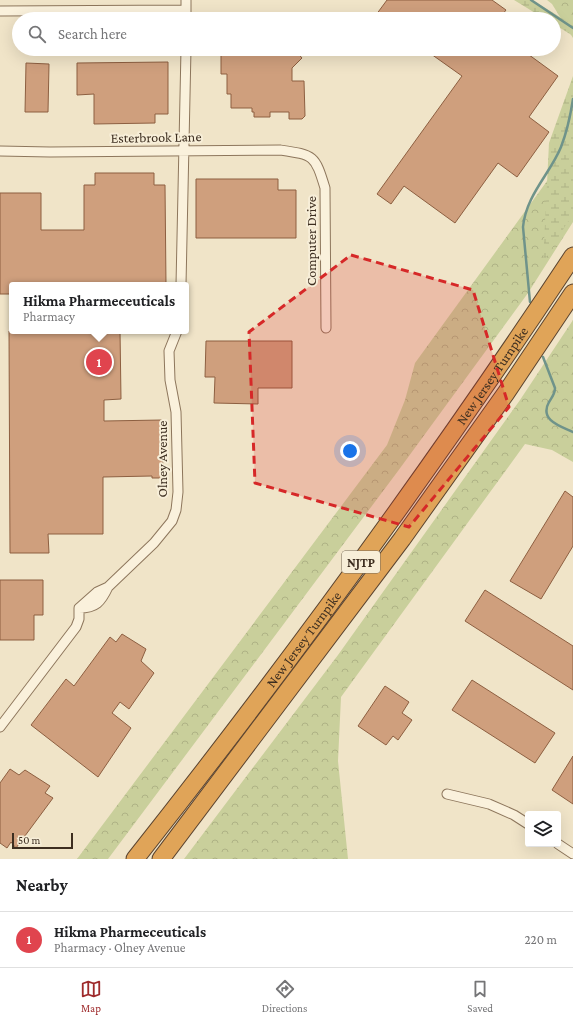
<!DOCTYPE html>
<meta charset="utf-8">
<style>
body{margin:0;font-family:"Crimson Pro",serif;background:#f6f6f6;color:#202124}
.controls{position:absolute;right:12px;bottom:12px;display:grid;overflow:hidden;border-radius:4px;box-shadow:0 4px 16px #0002}
.controls button{width:36px;height:36px;display:grid;place-items:center;padding:0;border:0;border-bottom:1px solid #e0e0e0;background:#fff;color:#202124;font:20px sans-serif}
.scale{position:absolute;left:12px;bottom:10px;width:61px;box-sizing:border-box;padding-left:4px;border:2px solid #3d2e20;border-top:0;font-size:11px;line-height:14px;white-space:nowrap;color:#3d2e20;-webkit-text-stroke:3px #f7eed8;paint-order:stroke}
.you{position:absolute;left:350px;top:451px;width:14px;height:14px;margin:-10px;border:3px solid #fff;border-radius:50%;background:#1a73e8;box-shadow:0 0 0 6px #1a73e833}
.badge{display:grid;place-items:center;width:26px;height:26px;border-radius:50%;background:#9e2a2b;color:#fff;font-size:13px;font-weight:700}
.pin{position:absolute;translate:-50% -50%;border:2px solid #fff;box-shadow:0 1px 4px #0006}
.popup{position:absolute;left:9px;top:282px;width:180px;height:52px;box-sizing:border-box;display:grid;place-content:center;border-radius:4px;background:#fff;filter:drop-shadow(0 1px 3px #0005);font-size:13px;white-space:nowrap;color:#757577}
.popup b{font-size:15px;color:#202124}
.popup::after{content:'';position:absolute;left:50%;top:100%;margin-left:-8px;border:8px solid transparent;border-top-color:#fff}
.list{margin:0;padding:0;list-style:none}
h2{display:flex;justify-content:space-between;align-items:center;height:52px;margin:0;padding:0 16px;font-size:17px}
h2 small{font-size:13px;font-weight:400;color:#757577}
.list li{display:grid;grid-template-columns:26px 1fr auto;gap:12px;align-items:center;box-sizing:border-box;height:56px;padding:0 16px;border-top:1px solid #e0e0e0}
.list b{display:block;font-size:15px;white-space:nowrap}
.list p{margin:0;font-size:13px;white-space:nowrap;color:#757577}
.list em{font-size:13px;font-style:normal;color:#757577}
.icon{flex:none;width:22px;height:22px;fill:none;stroke:currentColor;stroke-width:2;stroke-linecap:round;stroke-linejoin:round}
.map{position:relative;flex:none;width:573px;height:859px;overflow:hidden}
.search{position:absolute;background:#fff;box-shadow:0 4px 16px #0002;left:12px;right:12px;top:12px;height:44px;display:flex;align-items:center;gap:10px;box-sizing:border-box;padding:0 14px;border-radius:22px;color:#757577;font-size:15px}
.sheet{height:108px;background:#fff}
nav{display:flex;justify-content:space-around;align-items:center;box-sizing:border-box;height:56px;border-top:1px solid #e0e0e0;background:#fff;font-size:11px;color:#757577}
nav a{display:grid;justify-items:center;gap:2px}
nav .on{color:#9e2a2b}
.map>svg:first-child{display:block}
</style>
<div class="map">
<svg width="573" height="859" viewBox="0 0 573 859">
<defs>
<pattern id="forest-crowns" width="20" height="18" patternUnits="userSpaceOnUse"><rect width="20" height="18" fill="#c9cf9b"/><path d="M2 6a3 3 0 1 1 6 0M12 15a3 3 0 1 1 6 0" fill="none" stroke="#aeb285"/></pattern>
<pattern id="wetland-marsh" width="20" height="14" patternUnits="userSpaceOnUse"><rect width="20" height="14" fill="#c9cf9b"/><path d="M1 5h8M5 5V1M11 12h8M15 12V8" fill="none" stroke="#aeb285"/></pattern>
</defs>
<rect width="100%" height="100%" fill="#f0e4c8"/>
<!-- forest -->
<path fill="url(#forest-crowns)" d="M547 0H573V38L552 4Z
M573 133V222L528 293 398 471 108 859H77L387 445 405 400 415 363 563 159Z
M573 320V462L552 450 525 444 341 697 338 761 348 859H184L338 655 520 400Z"/>
<!-- wetland -->
<path fill="url(#wetland-marsh)" d="M514 0H532L573 25V36L554 24V19H545Z
M573 76V213L543 263 549 143Z"/>
<g fill="none" stroke-linecap="round" stroke-linejoin="round">
<!-- stream -->
<path stroke="#6f938a" stroke-width="2.5" d="M531 0 573 28
M530 302 523 227C526 195 550 174 561 147 566 134 571 112 573 99
M543 357 555 388C555 394 552 397 549 402 539 420 560 426 573 432"/>
</g>
<!-- building -->
<path fill="#cf9f7d" stroke="#8d5f41" d="M387 0H492L506 10 499 19H373Z
M221 49H294L302 58 292 68V81H304L305 116 302 119H289V112H270V117H254V112H252V108H231V94H227V74H221Z
M424 49H521L558 76 529 117 549 132 517 177 498 163 455 223 404 186 391 204 377 194 462 76Z
M168 62V114H155V123L94 124V94L77 95V63Z
M26 63 49 64 48 112H25Z
M95 173H154V185H165L166 285H12V294H0V193H41V230H84V185H95Z
M196 179H278V190H296V238H196Z
M9 331H120L121 399 104 400V421L162 420 163 478H152V476L103 477V534H48L49 553H10Z
M206 341H292V388H258V404L214 403 215 377H205Z
M565 491 573 497V546L541 599 510 581Z
M0 580H43V615H34V640H0Z
M485 590 573 646V690L465 621Z
M122 634 146 649 141 661 154 673 129 709 120 702 112 713 131 728 98 777 31 725 66 679 74 686 110 637 116 642Z
M472 680 555 733 535 763 452 710Z
M385 686 409 702 402 713 412 720 398 740 393 736 386 745 358 726Z
M573 756V804L552 790Z
M10 769 19 775 25 770 50 786 45 793 53 798 16 848 11 842 7 848 0 843V783Z"/>
<g fill="none" stroke-linecap="round" stroke-linejoin="round">
<defs>
<path id="minor" d="M0 11 186 10
M186 19V0
M0 151 50 152 280 150C314 155 315 155 325 188L326 328
M181 285 186 49
M108 587C101 602 96 608 79 608L97 592 108 587 154 543 172 521 176 510 178 492 176 412 170 380 169 351 177 331
M0 727 76 627 79 619V608
M447 794 489 804 514 815 528 824
M558 844 573 854"/>
<g id="motorway">
<path id="s1" d="M135 859C289 664 436 463 573 256"/>
<path d="M161 859 402 539 506 393 573 293"/>
</g>
</defs>
<!-- minor casing -->
<use href="#minor" stroke="#8d765c" stroke-width="11"/>
<!-- motorway casing -->
<use href="#motorway" stroke="#5b4430" stroke-width="19"/>
<!-- minor -->
<use href="#minor" stroke="#faf1dc" stroke-width="9"/>
<!-- motorway -->
<use href="#motorway" stroke="#e0a458" stroke-width="17"/>
</g>
<!-- marked area -->
<path fill="#d62828" fill-opacity="0.2" stroke="#d62828" stroke-width="3" stroke-dasharray="8 5" stroke-linejoin="round" d="M351 255 473 290 509 407 409 527 255 483 249 332Z"/>
<g text-anchor="middle" dominant-baseline="central" stroke-width="4" stroke-linejoin="round" paint-order="stroke">
<!-- shield labels -->
<rect fill="#f7eed8" stroke="#756857" stroke-width="1" x="342" y="551" width="38" height="22" rx="3"/>
<g font-size="13" font-weight="bold" fill="#3d2e20">
<text x="361" y="562">NJTP</text>
</g>
<!-- street labels -->
<g font-size="14" fill="#3d2e20" stroke="#f7eed8">
<text transform="translate(156 137) rotate(-1)">Esterbrook Lane</text>
<text transform="translate(311 241) rotate(-90)">Computer Drive</text>
<text stroke="none"><textPath href="#s1" startOffset="601">New Jersey Turnpike</textPath></text>
<text transform="translate(162 459) rotate(-90)">Olney Avenue</text>
<text stroke="none"><textPath href="#s1" startOffset="277">New Jersey Turnpike</textPath></text>
</g>
</g>
</svg>
<div class="controls">
<button><svg class="icon" aria-label="layers" viewBox="0 0 24 24"><path d="M12 4l9 5-9 5-9-5zM3 14l9 5 9-5"/></svg></button>
</div>
<div class="scale">50 m</div>
<div class="you"></div>
<div class="pin badge" style="left:99px;top:362px;background:#e0444e">1</div>
<div class="popup"><b>Hikma Pharmeceuticals</b>Pharmacy</div>
<div class="search"><svg class="icon" aria-label="search" viewBox="0 0 24 24"><circle cx="10" cy="10" r="6"/><path d="M15 15l6 6"/></svg>Search here</div>
</div>
<section class="sheet">
<h2>Nearby<small></small></h2>
<ul class="list">
<li><span class="badge" style="background:#e0444e">1</span><div><b>Hikma Pharmeceuticals</b><p>Pharmacy · Olney Avenue</p></div><em>220 m</em></li>
</ul>
</section>
<nav>
<a class="on"><svg class="icon" aria-label="map" viewBox="0 0 24 24"><path d="M3 6l6-2 6 2 6-2v14l-6 2-6-2-6 2zM9 4v14M15 6v14"/></svg>Map</a>
<a><svg class="icon" aria-label="directions" viewBox="0 0 24 24"><path d="M12 3l9 9-9 9-9-9zM9 14v-3h6M13 9l2 2-2 2"/></svg>Directions</a>
<a><svg class="icon" aria-label="saved" viewBox="0 0 24 24"><path d="M7 4h10v16l-5-4-5 4z"/></svg>Saved</a>
</nav>
